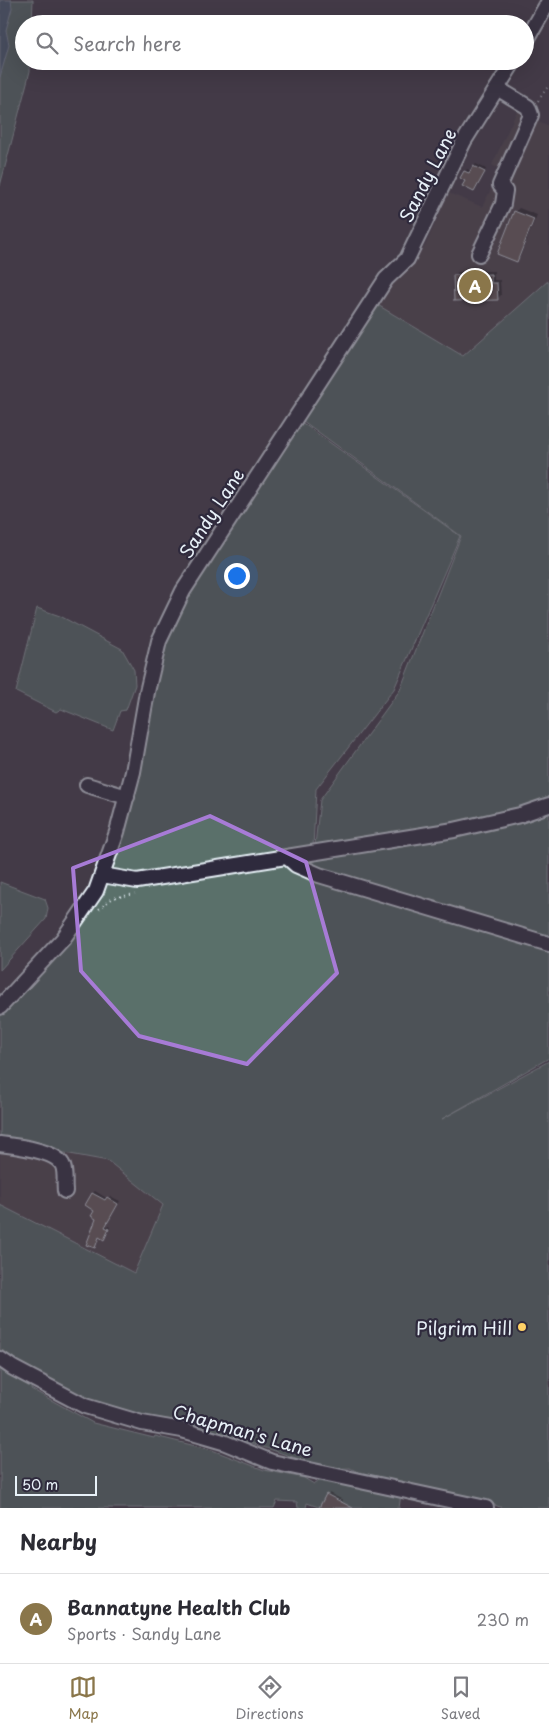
<!DOCTYPE html>
<meta charset="utf-8">
<style>
body{margin:0;font-family:"Playpen Sans",sans-serif;background:#f7f7f7;color:#2b2b33}
.scale{position:absolute;left:15px;bottom:12px;width:82px;box-sizing:border-box;padding-left:5px;border:2px solid #e8f1f8;border-top:0;font-size:14px;line-height:18px;white-space:nowrap;color:#e8f1f8;-webkit-text-stroke:4px #2f2a3d;paint-order:stroke}
.you{position:absolute;left:236px;top:575px;width:18px;height:18px;margin:-12px;border:4px solid #fff;border-radius:50%;background:#1a73e8;box-shadow:0 0 0 8px #1a73e833}
.badge{display:grid;place-items:center;width:32px;height:32px;border-radius:50%;background:#8a764a;color:#fff;font-size:16px;font-weight:700}
.pin{position:absolute;translate:-50% -50%;border:2px solid #fff;box-shadow:0 1px 5px #0006}
.list{margin:0;padding:0;list-style:none}
h2{display:flex;justify-content:space-between;align-items:center;height:65px;margin:0;padding:0 20px;font-size:21px}
h2 small{font-size:16px;font-weight:400;color:#7c7c81}
.list li{display:grid;grid-template-columns:32px 1fr auto;gap:15px;align-items:center;box-sizing:border-box;height:90px;padding:0 20px;border-top:1px solid #e1e1e2}
.list b{display:block;font-size:19px;white-space:nowrap}
.list p{margin:0;font-size:16px;white-space:nowrap;color:#7c7c81}
.list em{font-size:16px;font-style:normal;color:#7c7c81}
.icon{flex:none;width:28px;height:28px;fill:none;stroke:currentColor;stroke-width:2;stroke-linecap:round;stroke-linejoin:round}
.map{position:relative;flex:none;width:549px;height:1508px;overflow:hidden}
.search{position:absolute;background:#fff;box-shadow:0 5px 20px #0002;left:15px;right:15px;top:15px;height:55px;display:flex;align-items:center;gap:12px;box-sizing:border-box;padding:0 18px;border-radius:28px;color:#7c7c81;font-size:19px}
.sheet{height:155px;background:#fff}
nav{display:flex;justify-content:space-around;align-items:center;box-sizing:border-box;height:70px;border-top:1px solid #e1e1e2;background:#fff;font-size:14px;color:#7c7c81}
nav a{display:grid;justify-items:center;gap:2px}
nav .on{color:#8a764a}
.map>svg:first-child{display:block}
</style>
<div class="map">
<svg width="549" height="1508" viewBox="0 0 549 1508">
<rect width="100%" height="100%" fill="#433b47"/>
<filter id="ink" filterUnits="userSpaceOnUse"><feTurbulence type="fractalNoise" baseFrequency=".02" numOctaves="2"/><feDisplacementMap in="SourceGraphic" scale="10" xChannelSelector="R" yChannelSelector="G"/><feConvolveMatrix kernelMatrix="1 2 1 2 8 2 1 2 1" color-interpolation-filters="sRGB"/></filter>
<g filter="url(#ink)">
<!-- built -->
<path fill="#51474e" d="M517 111 549 126V280L463 356 376 304 425 246 449 193 482 207 501 170 492 165Z
M0 1141 108 1161 163 1205 134 1273 0 1205Z"/>
<!-- green -->
<path fill="#5a706a" stroke="#a1b0b1" d="M0 0H33L32 24H24V61H30V71L0 186Z
M549 280V1058L442 1119 549 1061V1508H503L475 1498H466L367 1477 350 1468 329 1469 218 1432 85 1406 0 1351V1205L134 1273 163 1205 108 1161 0 1141V1008L105 878 314 854 320 800 400 690 461 536 299 418 376 304 463 356Z
M297 419 460 536 394 689 316 789 313 847 137 879 106 872 160 642 184 591Z
M37 608 60 616 122 649 134 670 135 685 126 710 120 711 113 730 61 709 56 712 16 692Z
M0 882 45 899 48 908 46 919 0 970Z
M0 1366 32 1385 31 1389 93 1423 154 1438 155 1436 212 1450 264 1470 304 1478 314 1484 323 1479 401 1494 399 1508H339L341 1502 326 1495 319 1507 321 1508 307 1503 306 1508H298L297 1502 277 1501 274 1508H0Z"/>
<!-- water -->
<path fill="#4b6076" stroke="#8a9aaa" d="M0 0H11L12 8 6 30 9 45 0 77Z"/>
<!-- shadow -->
<path fill="#0007" d="M476 164 486 169 476 189 466 180 465 172 467 169 471 171Z
M519 208 537 215 520 257 516 261 515 212Z
M494 271V280H500L501 295 497 299 455 276 458 272Z
M95 1191 108 1199 110 1196 120 1201 106 1225 110 1227 106 1236 104 1238 100 1236 94 1247 98 1219 93 1193Z
M329 1493 343 1500 339 1508H324Z"/>
<!-- building -->
<path fill="#71635f" stroke="#e8f1f8" d="M473 166 485 172 474 192 462 186 465 181 460 178 464 171 469 173Z
M514 211 534 219 517 262 497 254Z
M491 274V283H497L498 300 454 301 453 275Z
M92 1193 105 1200 107 1197 118 1204 105 1227 109 1229 104 1240 99 1237 95 1248 86 1245 96 1219 91 1216 94 1211 85 1205Z
M326 1494 353 1508H319Z"/>
<g fill="none" stroke-linecap="round" stroke-linejoin="round">
<defs>
<path id="minor" d="M525 43 549 1
M479 254 503 204 505 191 500 185 531 115 528 107 497 88
M87 785 127 797
M287 857 296 865 319 875 549 944
M102 875 137 881 454 830 520 815 549 805
M0 1007 63 939 96 891 117 832 133 772 147 692 159 641 183 591 386 279 407 259 464 141 514 61
M0 1144C15 1146 54 1150 62 1164 66 1170 64 1184 65 1191
M0 1359 13 1368 85 1406 142 1423 182 1430 223 1442 272 1462 486 1508"/>
</defs>
<!-- minor casing -->
<use href="#minor" stroke="#e8f1f8" stroke-width="18"/>
<!-- path -->
<path stroke="#e8f1f8" stroke-width="2" stroke-dasharray="1 4" stroke-linecap="butt" d="M538 101 549 85
M99 909 113 898 135 894"/>
<!-- minor -->
<use href="#minor" stroke="#2f2a3d" stroke-width="14"/>
</g>
</g>
<!-- marked area -->
<path d="M0 0H549V1508H0ZM210 816 306 862 337 973 247 1064 139 1036 81 971 73 868Z" fill="#433b47" fill-opacity=".55" fill-rule="evenodd"/>
<path fill="none" stroke="#a77bd6" stroke-width="4" stroke-linejoin="round" d="M210 816 306 862 337 973 247 1064 139 1036 81 971 73 868Z"/>
<!-- markers -->
<circle fill="#ffd166" stroke="#2f2a3d" stroke-width="2" cx="522" cy="1327" r="5"/>
<g text-anchor="middle" dominant-baseline="central" stroke-width="4.5" stroke-linejoin="round" paint-order="stroke">
<!-- street labels -->
<g font-size="18" fill="#e8f1f8" stroke="#2f2a3d">
<text transform="translate(427 175) rotate(-63)">Sandy Lane</text>
<text transform="translate(211 513) rotate(-57)">Sandy Lane</text>
<text transform="translate(243 1430) rotate(16)">Chapman's Lane</text>
</g>
<!-- poi labels -->
<g font-size="18" fill="#e8f1f8" stroke="#2f2a3d" text-anchor="end">
<text x="512" y="1327">Pilgrim Hill</text>
</g>
</g>
</svg>
<div class="scale">50 m</div>
<div class="you"></div>
<div class="pin badge" style="left:475px;top:286px">A</div>
<div class="search"><svg class="icon" aria-label="search" viewBox="0 0 24 24"><circle cx="10" cy="10" r="6"/><path d="M15 15l6 6"/></svg>Search here</div>
</div>
<section class="sheet">
<h2>Nearby<small></small></h2>
<ul class="list">
<li><span class="badge">A</span><div><b>Bannatyne Health Club</b><p>Sports · Sandy Lane</p></div><em>230 m</em></li>
</ul>
</section>
<nav>
<a class="on"><svg class="icon" aria-label="map" viewBox="0 0 24 24"><path d="M3 6l6-2 6 2 6-2v14l-6 2-6-2-6 2zM9 4v14M15 6v14"/></svg>Map</a>
<a><svg class="icon" aria-label="directions" viewBox="0 0 24 24"><path d="M12 3l9 9-9 9-9-9zM9 14v-3h6M13 9l2 2-2 2"/></svg>Directions</a>
<a><svg class="icon" aria-label="saved" viewBox="0 0 24 24"><path d="M7 4h10v16l-5-4-5 4z"/></svg>Saved</a>
</nav>
